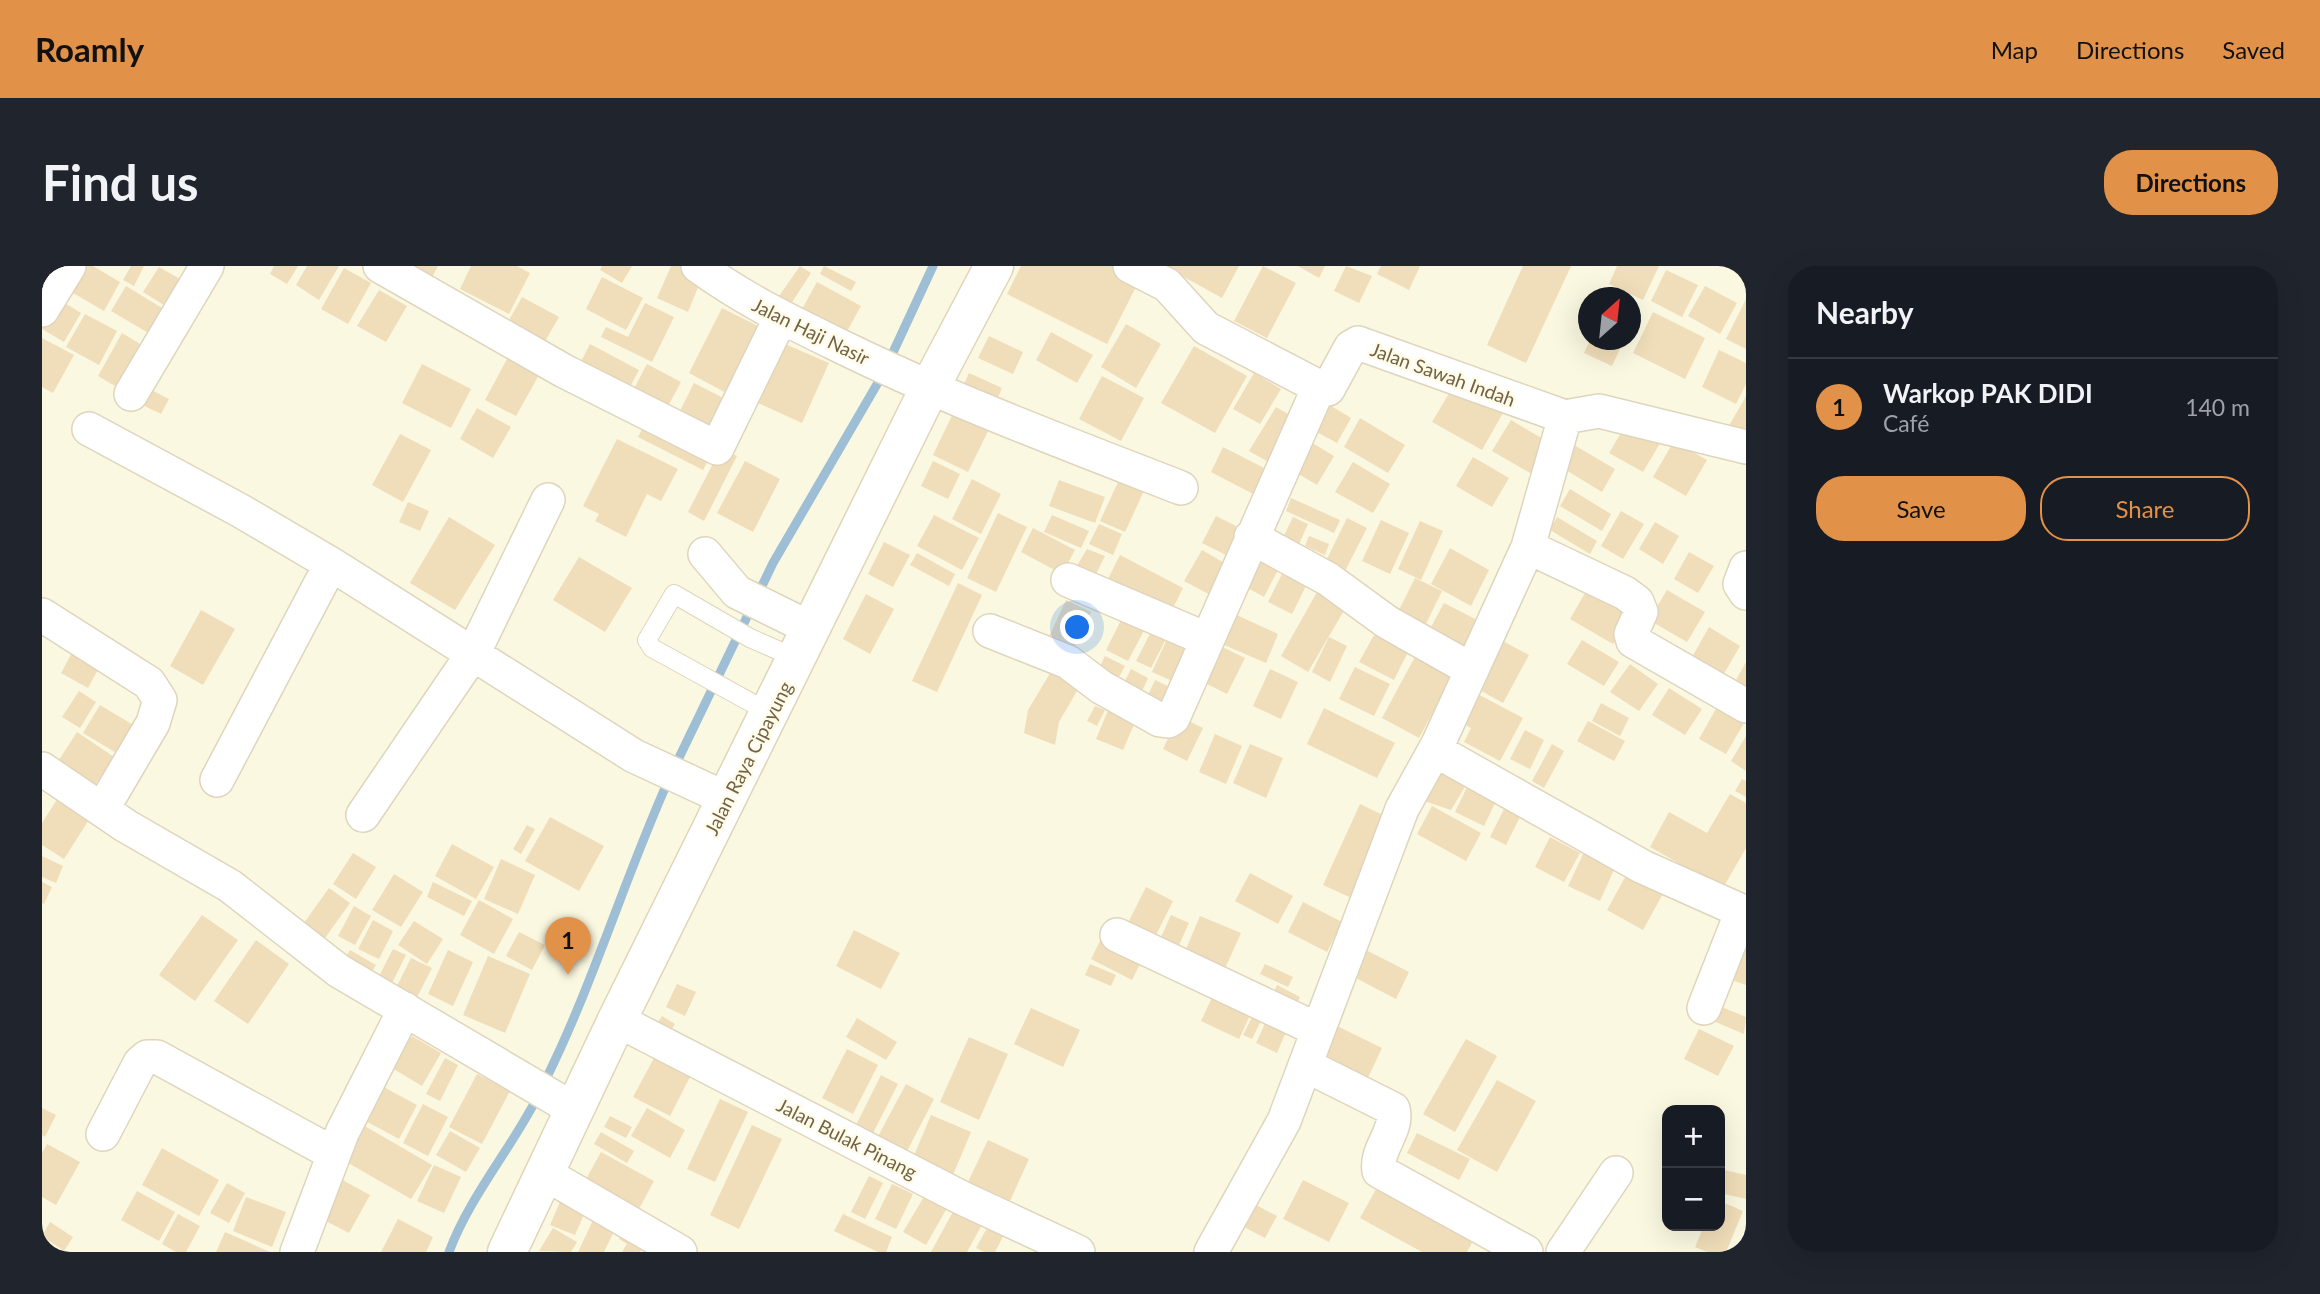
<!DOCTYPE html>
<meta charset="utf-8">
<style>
body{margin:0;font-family:Lato,sans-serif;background:#20242c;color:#f1f3f6}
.controls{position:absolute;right:21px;bottom:21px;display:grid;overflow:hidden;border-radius:14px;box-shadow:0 7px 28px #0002}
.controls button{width:63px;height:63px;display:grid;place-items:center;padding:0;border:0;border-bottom:2px solid #363941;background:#171b24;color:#f1f3f6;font:35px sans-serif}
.compass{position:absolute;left:1536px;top:21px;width:63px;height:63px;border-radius:50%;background:#171b24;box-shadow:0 7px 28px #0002;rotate:27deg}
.you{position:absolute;left:1036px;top:362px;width:24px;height:24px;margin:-18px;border:5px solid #fff;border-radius:50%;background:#1a73e8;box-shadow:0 0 0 10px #1a73e833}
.badge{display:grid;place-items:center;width:46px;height:46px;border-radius:50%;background:#e29149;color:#111;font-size:23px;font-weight:700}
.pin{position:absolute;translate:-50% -58px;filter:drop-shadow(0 2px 4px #0008)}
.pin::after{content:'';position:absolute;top:37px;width:24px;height:21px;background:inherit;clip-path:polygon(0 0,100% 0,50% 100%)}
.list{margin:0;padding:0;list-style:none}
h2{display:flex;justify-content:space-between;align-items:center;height:91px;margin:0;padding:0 28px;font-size:30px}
h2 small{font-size:23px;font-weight:400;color:#9ea1a6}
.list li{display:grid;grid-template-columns:46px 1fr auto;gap:21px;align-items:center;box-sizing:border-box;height:98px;padding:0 28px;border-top:2px solid #363941}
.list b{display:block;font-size:26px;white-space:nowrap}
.list p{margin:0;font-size:23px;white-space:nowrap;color:#9ea1a6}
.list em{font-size:23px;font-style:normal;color:#9ea1a6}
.actions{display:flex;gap:14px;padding:21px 28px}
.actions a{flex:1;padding:16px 0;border:2px solid #e29149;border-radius:28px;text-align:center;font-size:24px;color:#e29149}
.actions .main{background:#e29149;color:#111}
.map{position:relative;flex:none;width:1704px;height:986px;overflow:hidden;border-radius:28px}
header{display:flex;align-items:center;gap:42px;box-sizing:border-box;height:98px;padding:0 35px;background:#e29149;color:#111}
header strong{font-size:33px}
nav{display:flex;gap:38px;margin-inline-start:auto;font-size:24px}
.intro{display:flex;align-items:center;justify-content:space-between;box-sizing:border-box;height:168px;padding:0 42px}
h1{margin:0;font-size:49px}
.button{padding:18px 32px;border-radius:28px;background:#e29149;color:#111;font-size:24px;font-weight:700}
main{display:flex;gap:42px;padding:0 42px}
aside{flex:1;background:#171b24;border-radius:28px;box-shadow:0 7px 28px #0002}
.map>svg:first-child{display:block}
</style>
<header>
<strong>Roamly</strong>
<nav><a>Map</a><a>Directions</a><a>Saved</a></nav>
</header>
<div class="intro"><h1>Find us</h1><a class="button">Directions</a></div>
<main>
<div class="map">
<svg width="1704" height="986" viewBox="0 0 1704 986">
<rect width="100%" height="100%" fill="#fbf8e1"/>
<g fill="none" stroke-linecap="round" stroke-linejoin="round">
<!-- stream -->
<path stroke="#9dbed5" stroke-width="9" d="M847 95 891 0
M633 500 731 297 841 108
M502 817C551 719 582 613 627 513
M407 986C428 930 469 883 496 830"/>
</g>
<!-- building -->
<path fill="#f0ddb9" d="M40 0H51L78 16 62 45 26 24Z
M89 0H102L92 20 81 14Z
M232 0H256L245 18 228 8Z
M265 0H297L277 34 254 19Z
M341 0H396L385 21Z
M429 0H475L488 7 467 48 418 23Z
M560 0H590L580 17 558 4Z
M629 0H639L661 9 646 46 615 32Z
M758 0 769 7 747 41 735 33Z
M782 0 814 16 809 25 778 8Z
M979 0H1078L1099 11 1065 78 965 28Z
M1122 0H1197L1180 32Z
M1221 0 1254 17 1225 72 1192 55Z
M1256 0H1283L1277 12Z
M1304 0 1330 10 1317 37 1292 25Z
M1339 0H1378L1367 24 1335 8Z
M1481 0H1529L1484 97 1445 79Z
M1575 0H1617L1601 34 1567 18Z
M117 1 152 21 136 48 101 26Z
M302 2 329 17 306 58 279 43Z
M1624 4 1656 19 1640 51 1609 35Z
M560 11 601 32 584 64 544 43Z
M775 16 819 40 798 78 754 54Z
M84 20 135 51 120 75 69 45Z
M1663 20 1695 37 1678 68 1646 50Z
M337 24 365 40 344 76 315 60Z
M480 31 517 51 497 86 460 66Z
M1704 33V83L1684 73Z
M18 34 39 47 22 76 0 63Z
M603 37 632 51 610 96 559 71 564 61 586 71Z
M680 42 724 64 690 130 647 107Z
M1611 46 1663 72 1643 113 1591 87Z
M43 48 75 65 57 99 24 81Z
M1084 58 1119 78 1094 122 1059 101Z
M1009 66 1051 89 1035 117 994 94Z
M80 67 103 81 78 123 56 110Z
M947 70 981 86 971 108 936 92Z
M0 72 32 89 11 127 0 121Z
M1548 74H1582L1570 100 1542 87Z
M548 78 597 104 581 134 532 109Z
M743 78 787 97 760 157 716 137Z
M1152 80 1205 110 1173 167 1119 137Z
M1677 84 1704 97V118L1694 138 1660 121Z
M465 93 497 109 474 150 443 134Z
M380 98 429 123 409 162 360 137Z
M605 98 639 116 619 153 585 136Z
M927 107 960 122 951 143 918 127Z
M1212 107 1239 123 1218 158 1191 143Z
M1060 110 1102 132 1079 175 1037 153Z
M652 117 691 137 673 171 635 151Z
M100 119 127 133 119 148 92 135Z
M1412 119 1461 147 1440 184 1390 156Z
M1704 130V177L1684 165Z
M1286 138 1309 152 1295 177 1271 164Z
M915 139 950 157 926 206 891 189Z
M1234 141 1256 154 1230 198 1207 185Z
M435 142 469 161 451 192 418 173Z
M1318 152 1363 179 1346 207 1302 181Z
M1469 154 1506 176 1488 207 1450 185Z
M1586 155 1620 174 1601 206 1567 187Z
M604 156 669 189 661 204 596 171Z
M358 168 389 184 361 236 330 219Z
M1262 172 1292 190 1275 219 1245 201Z
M575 173 636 203 619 235 605 228 584 271 553 255 557 248 541 240Z
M1632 175 1665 194 1644 230 1611 211Z
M1532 179 1573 203 1560 226 1519 201Z
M1181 181 1226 204 1213 229 1169 206Z
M679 182 695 190 662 255 646 246Z
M1431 191 1467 212 1450 241 1414 220Z
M703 195 738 213 711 266 675 247Z
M891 195 918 208 906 233 879 220Z
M1311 196 1348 218 1331 247 1293 226Z
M930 213 959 228 939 268 910 253Z
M1017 214 1063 231 1053 257 1007 240Z
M1077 214 1102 225 1083 266 1058 255Z
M1528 223 1569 248 1560 265 1518 240Z
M1249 232 1298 254 1292 267 1244 245Z
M366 236 387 245 378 265 357 256Z
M1579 245 1602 258 1581 293 1559 280Z
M956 247 985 261 954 326 925 312Z
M892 249 937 272 920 304 875 280Z
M1010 249 1047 265 1039 282 1002 266Z
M1174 250 1208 267 1194 294 1160 277Z
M407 251 453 279 413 344 368 317Z
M1251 251 1266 258 1254 285 1238 278Z
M1515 251 1555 275 1548 288 1508 264Z
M1305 252 1325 262 1301 309 1282 299Z
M1339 254 1367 267 1348 308 1320 295Z
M1378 255 1401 265 1379 314 1356 303Z
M1613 256 1637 270 1621 298 1597 283Z
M1057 258 1080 268 1071 289 1047 278Z
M991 262 1033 284 1020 308 979 286Z
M1267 270 1287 278 1283 289 1263 280Z
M842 276 868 289 851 321 826 308Z
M1208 282 1239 298 1222 331 1191 314Z
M1408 282 1447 304 1429 340 1389 318Z
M1045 283 1063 290 1049 318 1030 308Z
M1160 284 1191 302 1174 332 1142 315Z
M1647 286 1672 300 1656 327 1632 313Z
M875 287 913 308 907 320 868 299Z
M1078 289 1141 322 1126 352 1063 319Z
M537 291 590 322 563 366 511 334Z
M1243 302 1267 314 1250 348 1226 336Z
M1373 312 1400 325 1379 368 1352 354Z
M916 317 940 329 895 426 870 415Z
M1279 319 1307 336 1266 406 1239 390Z
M1546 322 1589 347 1571 378 1528 353Z
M1625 324 1663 346 1645 376 1607 354Z
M824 328 852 343 828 388 801 373Z
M1024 334 1049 346 1031 383 1007 371Z
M1402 337 1443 358 1423 395 1382 374Z
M159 344 193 363 161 419 128 400Z
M1186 345 1236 368 1224 397 1173 375Z
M1083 346 1106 357 1086 395 1064 384Z
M1667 361 1698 380 1680 411 1649 393Z
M1111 362 1126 369 1109 402 1094 395Z
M1130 362 1157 374 1137 418 1110 406Z
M1332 369 1366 386 1352 414 1317 396Z
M1287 371 1305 380 1288 416 1270 406Z
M1457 373 1487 389 1461 437 1432 421Z
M1540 374 1577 396 1562 420 1525 398Z
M1172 377 1203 392 1185 428 1155 413Z
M32 383 59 398 46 422 19 407Z
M1375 387 1412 407 1377 472 1340 452Z
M1063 390 1083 400 1072 420 1053 410Z
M1704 396V432L1689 423Z
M1588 398 1616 418 1597 445 1568 426Z
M1013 399 1042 413 1017 456 1013 479 982 467 986 444Z
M1313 401 1348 418 1332 450 1297 433Z
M1089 403 1106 412 1096 434 1078 425Z
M1228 403 1256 416 1239 453 1211 440Z
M1113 414 1138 426 1126 450 1102 438Z
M1627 422 1660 443 1643 469 1610 449Z
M37 425 54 436 38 462 20 451Z
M1430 425 1481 452 1458 495 1422 476 1429 462 1415 454Z
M1070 435 1097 447 1081 484 1054 473Z
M1559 437 1587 452 1578 470 1550 455Z
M58 439 98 463 81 491 41 467Z
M1053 440 1063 444 1055 460 1045 455Z
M1675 441 1702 457 1684 488 1657 473Z
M1282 442 1353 477 1335 512 1265 478Z
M1137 450 1161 462 1145 495 1121 483Z
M1546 455 1583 475 1572 495 1535 475Z
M1483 464 1502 474 1488 503 1468 493Z
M35 466 72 491 47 528 11 503Z
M1173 468 1200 480 1184 518 1157 506Z
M1704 470V505L1689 495Z
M1208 478 1241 492 1224 532 1191 517Z
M1510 478 1522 485 1502 522 1490 515Z
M1392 493 1427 514 1409 544 1370 531Z
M1700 513 1704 515V531L1693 525Z
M1427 517 1456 531 1442 560 1413 546Z
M1688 528 1704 537V582L1681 622 1608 581 1627 546 1665 567Z
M16 532 48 552 22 593 0 579V557Z
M1466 535 1482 543 1464 579 1448 571Z
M1318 538 1351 554 1314 634 1281 619Z
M1390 540 1439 567 1424 595 1375 568Z
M508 551 562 580 537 625 483 595Z
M485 559 493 563 479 588 471 583Z
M1508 571 1538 587 1522 616 1493 601Z
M410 578 452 601 434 633 393 610Z
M1544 582 1575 597 1558 635 1526 620Z
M311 587 334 601 314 633 291 618Z
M0 590 21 600 14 617 0 611Z
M459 593 493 609 476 648 442 633Z
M1587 604 1623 624 1601 664 1565 644Z
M1208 607 1251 630 1236 658 1193 635Z
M352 608 381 626 359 661 330 644Z
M0 616 10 621 2 638 0 637Z
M391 616 430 635 422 650 385 631Z
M1104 621 1131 635 1112 673 1085 659Z
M287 622 308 637 278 679 257 664Z
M437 634 471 653 452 688 418 669Z
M1261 636 1300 656 1285 686 1246 666Z
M312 640 329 650 313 679 296 670Z
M160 649 196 674 153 735 117 709Z
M1129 649 1147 657 1132 690 1114 682Z
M1158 650 1199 667 1181 707 1139 695Z
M331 654 351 665 337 693 316 683Z
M372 655 401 673 385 698 356 679Z
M812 664 858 687 839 723 794 700Z
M477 666 503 679 490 704 464 690Z
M1704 670V719L1683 712Z
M1060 671 1101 692 1090 714 1049 693Z
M214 674 247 698 206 758 172 735Z
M351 683 364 689 346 725 333 718Z
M308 684 334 699 322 719 296 703Z
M406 684 431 696 411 740 386 728Z
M1324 684 1367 706 1354 733 1310 710Z
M446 690 488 708 463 767 421 749Z
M369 692 390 702 370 741 350 730Z
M1048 698 1074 709 1069 720 1043 709Z
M1223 698 1251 711 1246 721 1218 708Z
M635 718 654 726 643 750 624 741Z
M1235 719 1258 731 1251 746 1228 734Z
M1174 723 1212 741 1197 773 1159 755Z
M1670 737 1704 751 1702 768 1664 752Z
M989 742 1038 764 1021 801 972 778Z
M1214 743 1223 747 1210 773 1201 769Z
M620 750 633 758 622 775 609 767Z
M1226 751 1246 761 1235 787 1214 777Z
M815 752 855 776 844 794 804 771Z
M1295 760 1340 782 1322 820 1277 798Z
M1657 763 1692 780 1676 810 1642 793Z
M370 770 399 787 380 820 350 802Z
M927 771 966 788 937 854 898 836Z
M1424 773 1455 790 1413 866 1381 848Z
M805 783 836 799 811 848 780 832Z
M403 792 416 799 398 835 384 828Z
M612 792 648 811 628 850 591 831Z
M435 808 468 825 440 878 407 861Z
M839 809 856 818 831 867 814 859Z
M1455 814 1494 835 1455 906 1415 884Z
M336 818 375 839 357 873 318 852Z
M864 818 892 833 862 891 833 876Z
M678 833 706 846 673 916 645 903Z
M381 838 406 851 386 890 361 877Z
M0 842 14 849 3 871 0 869Z
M605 842 643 864 628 892 589 870Z
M889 849 929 866 908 916 868 899Z
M568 850 590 861 584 872 562 861Z
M321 859 390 899 369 933 301 894Z
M710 859 740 873 697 963 668 949Z
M408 865 438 882 424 906 394 889Z
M559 866 592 885 585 897 552 878Z
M1375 867 1428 893 1417 914 1365 887Z
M946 874 987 893 968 935 926 916Z
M5 878 38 896 14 939 0 931V887Z
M120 882 177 914 157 950 100 919Z
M559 886 612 915 592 952 539 922Z
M392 899 419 911 402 947 375 935Z
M1678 903 1704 909V933L1678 927Z
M827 910 841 917 823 953 809 946Z
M295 911 328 929 307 967 274 950Z
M1261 914 1307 937 1287 976 1241 953Z
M1339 914 1436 966 1425 986H1380L1318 952Z
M185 917 203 927 187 957 168 947Z
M850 918 871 928 854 963 833 953Z
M95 925 133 946 117 975 79 954Z
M521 929 546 939 533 969 508 959Z
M883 929 905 942 884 979 861 966Z
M204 931 244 946 230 981 191 965Z
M1678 935 1701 945 1684 986H1665L1653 981 1662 960H1678Z
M1212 938 1235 950 1223 972 1200 960Z
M914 940 942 955 925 986H889Z
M555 946 576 957 562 986H536Z
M136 948 158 960 144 986H134L120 978Z
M801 948 850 971 844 986H836L792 965Z
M356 953 391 971 384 986H339Z
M950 953 966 961 953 986H942L934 982Z
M8 956 31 971 22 985 0 970Z
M585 957 607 970 598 986H580L585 978 577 973Z
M511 962 535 976 529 986 497 985Z
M183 966 228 986H174Z"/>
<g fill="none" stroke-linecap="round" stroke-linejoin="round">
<defs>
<path id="lane" d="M728 447 610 382 605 374 632 328 708 372 756 393"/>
<path id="street" d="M338 0 522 105 675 182 739 51
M656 0C700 32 741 52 790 76 903 132 1021 176 1139 222
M1088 0 1125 19 1164 62 1277 121 1286 123 1309 81 1316 77 1523 151
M0 44 27 0
M89 128 165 0
M47 163 199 245 289 298 592 490 685 533
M1209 271 1286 313 1345 356 1430 404
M1486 281 1583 327 1595 336 1599 346 1589 368 1591 375 1704 440
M663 288 695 326 770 363
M1704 302 1698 318 1704 327
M1026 314 1164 373
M0 349 107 417 118 434 111 457 61 542
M948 365 1026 396 1059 421 1118 454 1126 455 1131 452 1277 121
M1393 484 1601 601 1704 647
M0 503 84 560 188 620 297 705 533 844
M175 514 289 298
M321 549 432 386 506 234
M1075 669 1276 764
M1662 742 1700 645
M575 754 920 932 1036 986
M1263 799 1351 843C1357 864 1333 883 1337 905L1484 986
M61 868 98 797 105 791H115L292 888
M502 907 638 986
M255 986 300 867 363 743
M1169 986 1242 855 1360 543 1396 478 1486 281 1523 151 1557 145 1704 181
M1521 986 1574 907"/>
<path id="secondary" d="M465 986 575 754 888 121 952 0"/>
</defs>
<!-- lane casing -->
<use href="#lane" stroke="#dfd5bd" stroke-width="20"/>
<!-- street casing -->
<use href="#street" stroke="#dfd5bd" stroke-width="36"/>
<!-- secondary casing -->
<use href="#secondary" stroke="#e1d5b8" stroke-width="41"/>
<!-- lane -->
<use href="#lane" stroke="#fff" stroke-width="18"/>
<!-- street -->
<use href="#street" stroke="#fff" stroke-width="33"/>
<!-- secondary -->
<use href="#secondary" stroke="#fff" stroke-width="38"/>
</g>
<g text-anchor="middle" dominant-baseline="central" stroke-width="5" stroke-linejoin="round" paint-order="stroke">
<!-- street labels -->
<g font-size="19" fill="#716149" stroke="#fffbe6">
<text transform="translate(769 65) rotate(26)">Jalan Haji Nasir</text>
<text transform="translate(1401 108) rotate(20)">Jalan Sawah Indah</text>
<text transform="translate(706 492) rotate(-63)">Jalan Raya Cipayung</text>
<text transform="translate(805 872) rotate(27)">Jalan Bulak Pinang</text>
</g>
</g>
</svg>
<div class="controls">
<button>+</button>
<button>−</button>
</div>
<svg class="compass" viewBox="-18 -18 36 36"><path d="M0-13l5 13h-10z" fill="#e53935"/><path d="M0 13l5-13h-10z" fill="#9ea1a6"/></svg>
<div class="you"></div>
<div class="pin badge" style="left:526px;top:709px">1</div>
</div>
<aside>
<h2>Nearby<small></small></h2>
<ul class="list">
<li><span class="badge">1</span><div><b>Warkop PAK DIDI</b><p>Café</p></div><em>140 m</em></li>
</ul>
<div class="actions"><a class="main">Save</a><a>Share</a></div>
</aside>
</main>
